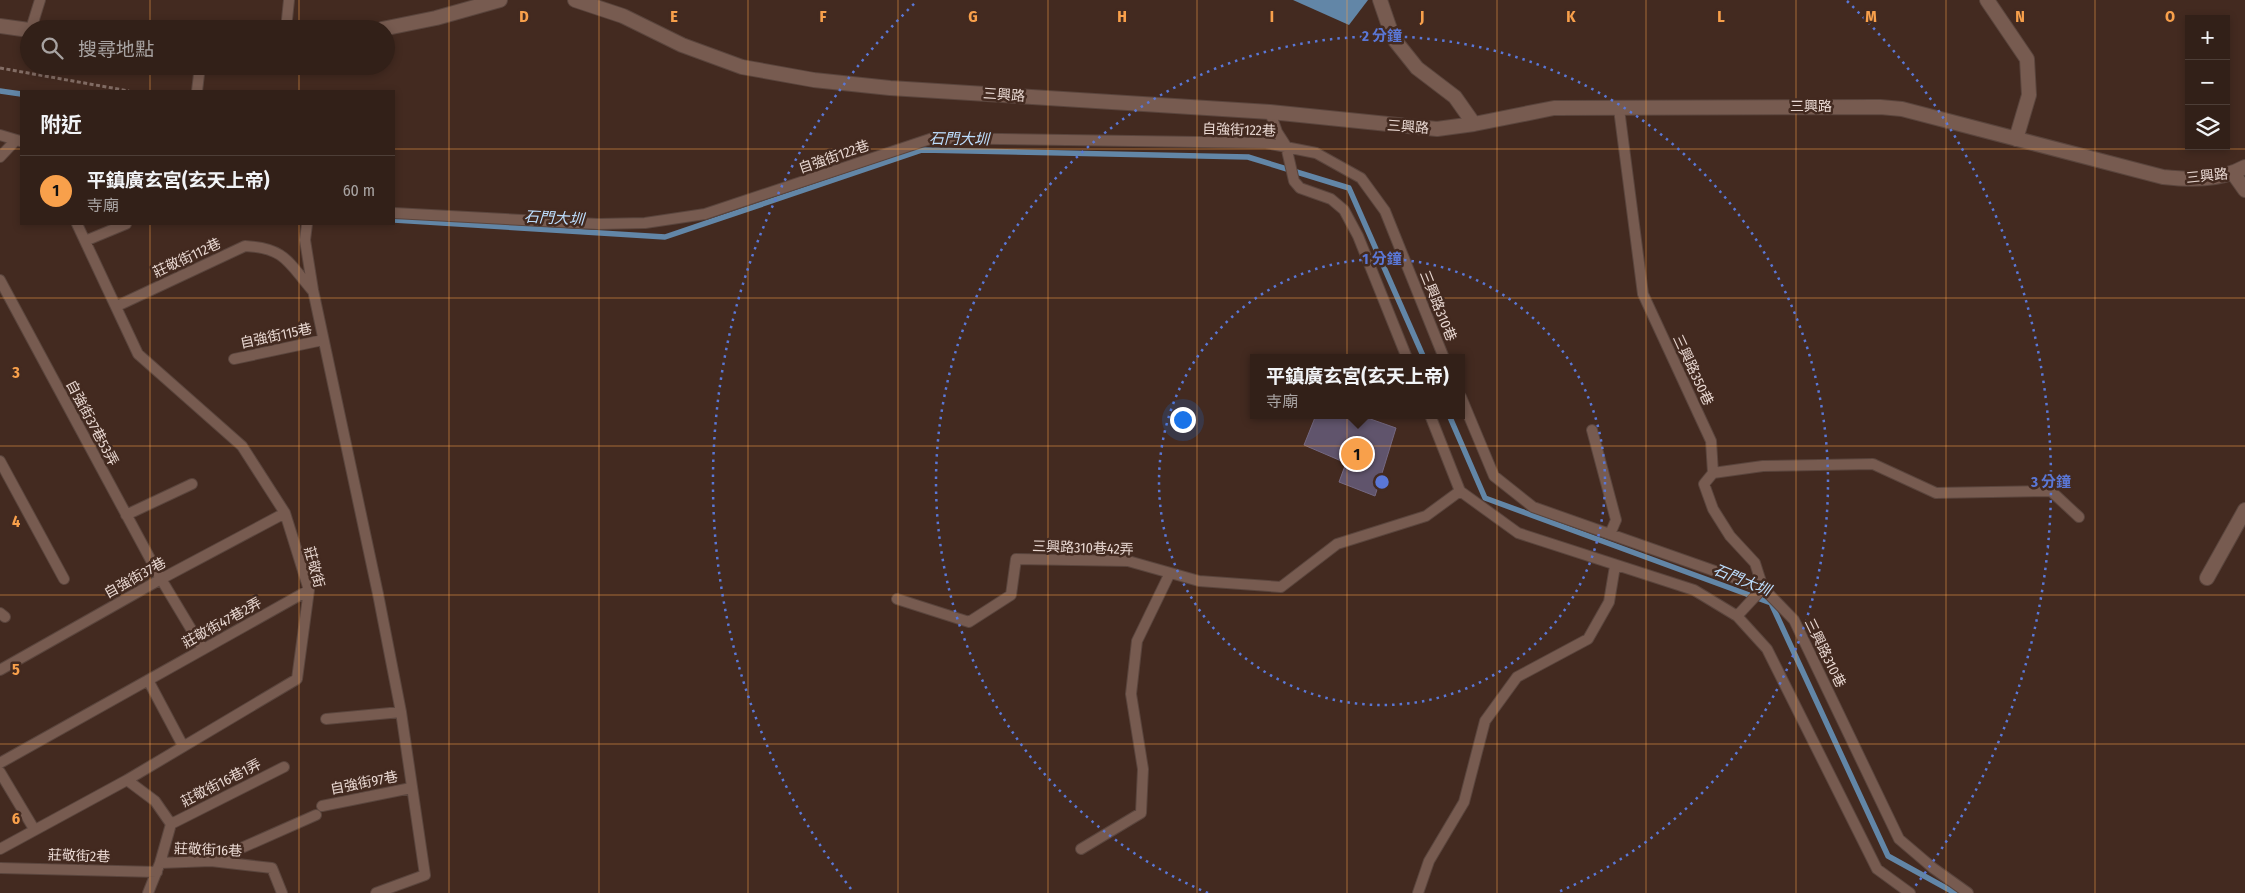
<!DOCTYPE html>
<html lang="zh-TW">
<meta charset="utf-8">
<style>
body{margin:0;font-family:"Fira Sans Condensed","Noto Sans TC",sans-serif;background:#3a2821;color:#f1f3f6}
.controls{position:absolute;right:15px;top:15px;display:grid;overflow:hidden;border-radius:0px;box-shadow:0 2px 8px #0003}
.controls button{width:45px;height:45px;display:grid;place-items:center;padding:0;border:0;border-bottom:1px solid #4d3e37;background:#322018;color:#f1f3f6;font:25px sans-serif}
.you{position:absolute;left:1182px;top:419px;width:18px;height:18px;margin:-12px;border:4px solid #fff;border-radius:50%;background:#1a73e8;box-shadow:0 0 0 8px #1a73e833}
.badge{display:grid;place-items:center;width:32px;height:32px;border-radius:50%;background:#f8a04b;color:#111;font-size:16px;font-weight:700}
.pin{position:absolute;translate:-50% -50%;border:2px solid #fff;box-shadow:0 1px 5px #0006}
.popup{position:absolute;left:1250px;top:354px;width:215px;height:65px;box-sizing:border-box;display:grid;place-content:center;border-radius:0px;background:#322018;filter:drop-shadow(0 1px 4px #0005);font-size:16px;white-space:nowrap;color:#a8a3a2}
.popup b{font-size:19px;color:#f1f3f6}
.popup::after{content:'';position:absolute;left:50%;top:100%;margin-left:-10px;border:10px solid transparent;border-top-color:#322018}
.list{margin:0;padding:0;list-style:none}
h2{display:flex;justify-content:space-between;align-items:center;height:65px;margin:0;padding:0 20px;font-size:21px}
h2 small{font-size:16px;font-weight:400;color:#a8a3a2}
.list li{display:grid;grid-template-columns:32px 1fr auto;gap:15px;align-items:center;box-sizing:border-box;height:70px;padding:0 20px;border-top:1px solid #4d3e37}
.list b{display:block;font-size:19px;white-space:nowrap}
.list p{margin:0;font-size:16px;white-space:nowrap;color:#a8a3a2}
.list em{font-size:16px;font-style:normal;color:#a8a3a2}
.icon{flex:none;width:28px;height:28px;fill:none;stroke:currentColor;stroke-width:2;stroke-linecap:round;stroke-linejoin:round}
.map{position:relative;flex:none;width:2245px;height:893px;overflow:hidden}
.search{position:absolute;background:#322018;box-shadow:0 2px 8px #0003;left:20px;top:20px;width:375px;height:55px;display:flex;align-items:center;gap:12px;box-sizing:border-box;padding:0 18px;border-radius:28px;color:#a8a3a2;font-size:19px}
.panel{position:absolute;background:#322018;box-shadow:0 2px 8px #0003;left:20px;top:90px;width:375px;height:135px;border-radius:0px}
.map>svg:first-child{display:block}
</style>
<div class="map">
<svg width="2245" height="893" viewBox="0 0 2245 893">
<rect width="100%" height="100%" fill="#432a20"/>
<!-- water -->
<path fill="#6286a7" d="M1293 0H1368L1349 25Z"/>
<g fill="none" stroke-linecap="round" stroke-linejoin="round">
<!-- stream -->
<path stroke="#6286a7" stroke-width="5.5" d="M0 91 21 94
M394 220 665 237 922 150 1248 157 1349 188 1424 358
M1449 415 1485 498 1771 603 1888 856 1955 893"/>
</g>
<!-- building -->
<path fill="#60546c" stroke="#746881" d="M1316 415H1359L1396 428 1375 496 1339 482 1346 463 1304 445Z"/>
<g fill="none" stroke-linecap="round" stroke-linejoin="round">
<defs>
<path id="service" d="M31 29 40 0
M286 29 289 0
M197 91 200 66
M1619 109 1643 294 1711 441 1713 473 1704 484 1713 509 1730 536 1755 563 1763 588 1737 616
M1270 112 1277 132 1286 146 1294 181 1300 188 1331 199 1344 210 1358 236 1407 358
M0 135 20 141
M0 157 16 140
M394 213 598 224 645 223 705 214 933 138 1266 143 1316 153 1361 178 1385 211 1444 358
M307 224 305 240 313 290 378 594 401 712 425 875 376 893
M85 241 126 224
M0 280 161 579 203 649
M117 306 245 246C285 248 288 262 312 290
M234 359 323 340
M1461 397 1494 476 1533 507 1763 588 1794 620 1899 839 1933 868 1968 893
M1430 415 1460 491 1518 533 1694 590 1737 616 1767 649 1877 869 1910 893
M1592 430 1616 520 1610 534
M0 461 64 579
M1713 473 1763 466 1873 464 1936 493 2051 491 2079 517
M126 515 192 484
M897 599 969 622 1011 595 1016 559 1128 561 1199 581 1281 587 1337 544 1426 516 1460 491
M0 613 5 617
M0 670 161 579 285 513
M148 680 183 746
M326 719 401 712
M0 763 309 590
M0 772 34 829
M127 780 155 801 171 824 160 863 148 893
M322 806 411 788
M171 824 284 767
M0 849 127 780 297 679 309 590 285 513 242 446 138 354 77 224
M1081 849 1141 813 1143 769 1131 694 1137 641 1170 573
M212 861 316 815
M160 863 211 861 272 868 282 893
M0 868 157 872
M1418 893 1429 861 1464 802 1485 721 1517 677 1588 639 1609 602 1615 566"/>
<path id="minor" d="M575 0 623 16 682 45 742 67 814 80 890 88 1270 112 1437 129 1474 124 1554 108 1880 107 1902 109 2163 177C2191 180 2219 181 2245 167
M1380 0 1393 38 1417 68 1455 97 1474 124
M1987 0 2027 59 2029 95 2016 139
M0 26 29 30
M382 29 436 18 500 0
M2233 173 2245 190
M2207 578 2245 510"/>
</defs>
<!-- service casing -->
<use href="#service" stroke="#5a453d" stroke-width="12"/>
<!-- minor casing -->
<use href="#minor" stroke="#5a453d" stroke-width="16"/>
<!-- path -->
<path stroke="#836d65" stroke-width="3" stroke-dasharray="4 2.5" stroke-linecap="butt" d="M0 68 129 91"/>
<!-- service -->
<use href="#service" stroke="#775b50" stroke-width="10"/>
<!-- minor -->
<use href="#minor" stroke="#775b50" stroke-width="14"/>
</g>
<!-- grid -->
<path fill="none" stroke="#f8a04b" stroke-width="1" stroke-opacity="0.55" d="M150 0V29M299 0V29M449 0V893M599 0V893M748 0V893M898 0V893M1048 0V893M1197 0V893M1347 0V893M1497 0V893M1646 0V893M1796 0V893M1946 0V893M2095 0V893M150 66V91M299 66V91M0 149H21M394 149H2245M150 224V893M299 224V893M0 298H2245M0 446H2245M0 595H2245M0 744H2245"/>
<!-- distance rings -->
<g fill="none" stroke="#5a77d6" stroke-width="2.5" stroke-dasharray="2.5 5">
<circle cx="1382" cy="482" r="223"/>
<path d="M1208 893A446 446 0 1 1 1556 893"/>
<path d="M851 889A669 669 0 0 1 917 1M1847 1A669 669 0 0 1 1913 889"/>
</g>
<g text-anchor="middle" dominant-baseline="central" stroke-width="5" stroke-linejoin="round" paint-order="stroke">
<!-- street labels -->
<g font-size="14" fill="#e9d8d2" stroke="#432a20">
<text transform="translate(1004 95) rotate(4)">三興路</text>
<text x="1811" y="106">三興路</text>
<text transform="translate(1408 127) rotate(4)">三興路</text>
<text transform="translate(1239 130) rotate(2)">自強街122巷</text>
<text transform="translate(834 157) rotate(-19)">自強街122巷</text>
<text transform="translate(2207 176) rotate(-6)">三興路</text>
<text transform="translate(187 258) rotate(-25)">莊敬街112巷</text>
<text transform="translate(1438 306) rotate(68)">三興路310巷</text>
<text transform="translate(276 336) rotate(-12)">自強街115巷</text>
<text transform="translate(1693 370) rotate(65)">三興路350巷</text>
<text transform="translate(92 423) rotate(62)">自強街37巷53弄</text>
<text transform="translate(1083 548) rotate(2)">三興路310巷42弄</text>
<text transform="translate(314 567) rotate(75)">莊敬街</text>
<text transform="translate(135 578) rotate(-29)">自強街37巷</text>
<text transform="translate(222 623) rotate(-29)">莊敬街47巷2弄</text>
<text transform="translate(1825 653) rotate(64)">三興路310巷</text>
<text transform="translate(221 783) rotate(-27)">莊敬街16巷1弄</text>
<text transform="translate(364 783) rotate(-11)">自強街97巷</text>
<text transform="translate(208 850) rotate(2)">莊敬街16巷</text>
<text transform="translate(79 856) rotate(2)">莊敬街2巷</text>
</g>
<!-- water labels -->
<g font-size="15" font-style="italic" fill="#bddefe" stroke="#432a20">
<text transform="translate(959 139) rotate(1)">石門大圳</text>
<text transform="translate(554 218) rotate(3)">石門大圳</text>
<text transform="translate(1742 580) rotate(22)">石門大圳</text>
</g>
</g>
<g font-size="16" text-anchor="middle" font-weight="bold" fill="#f8a04b" stroke="#432a20" stroke-width="5" stroke-linejoin="round" paint-order="stroke">
<text x="524" y="22">D</text>
<text x="674" y="22">E</text>
<text x="823" y="22">F</text>
<text x="973" y="22">G</text>
<text x="1122" y="22">H</text>
<text x="1272" y="22">I</text>
<text x="1422" y="22">J</text>
<text x="1571" y="22">K</text>
<text x="1721" y="22">L</text>
<text x="1871" y="22">M</text>
<text x="2020" y="22">N</text>
<text x="2170" y="22">O</text>
<text x="16" y="378">3</text>
<text x="16" y="527">4</text>
<text x="16" y="675">5</text>
<text x="16" y="824">6</text>
</g>
<circle cx="1382" cy="482" r="8" fill="#5a77d6" stroke="#432a20" stroke-width="2.5"/>
<g font-size="15" text-anchor="middle" font-weight="bold" fill="#5a77d6" stroke="#432a20" stroke-width="5" stroke-linejoin="round" paint-order="stroke">
<text x="1382" y="41">2 分鐘</text>
<text x="1382" y="264">1 分鐘</text>
<text x="2051" y="487">3 分鐘</text>
</g>
</svg>
<div class="controls">
<button>+</button>
<button>−</button>
<button><svg class="icon" aria-label="layers" viewBox="0 0 24 24"><path d="M12 4l9 5-9 5-9-5zM3 14l9 5 9-5"/></svg></button>
</div>
<div class="you"></div>
<div class="pin badge" style="left:1357px;top:454px">1</div>
<div class="popup"><b>平鎮廣玄宮(玄天上帝)</b>寺廟</div>
<div class="search"><svg class="icon" aria-label="search" viewBox="0 0 24 24"><circle cx="10" cy="10" r="6"/><path d="M15 15l6 6"/></svg>搜尋地點</div>
<section class="panel">
<h2>附近<small></small></h2>
<ul class="list">
<li><span class="badge">1</span><div><b>平鎮廣玄宮(玄天上帝)</b><p>寺廟</p></div><em>60 m</em></li>
</ul>
</section>
</div>
